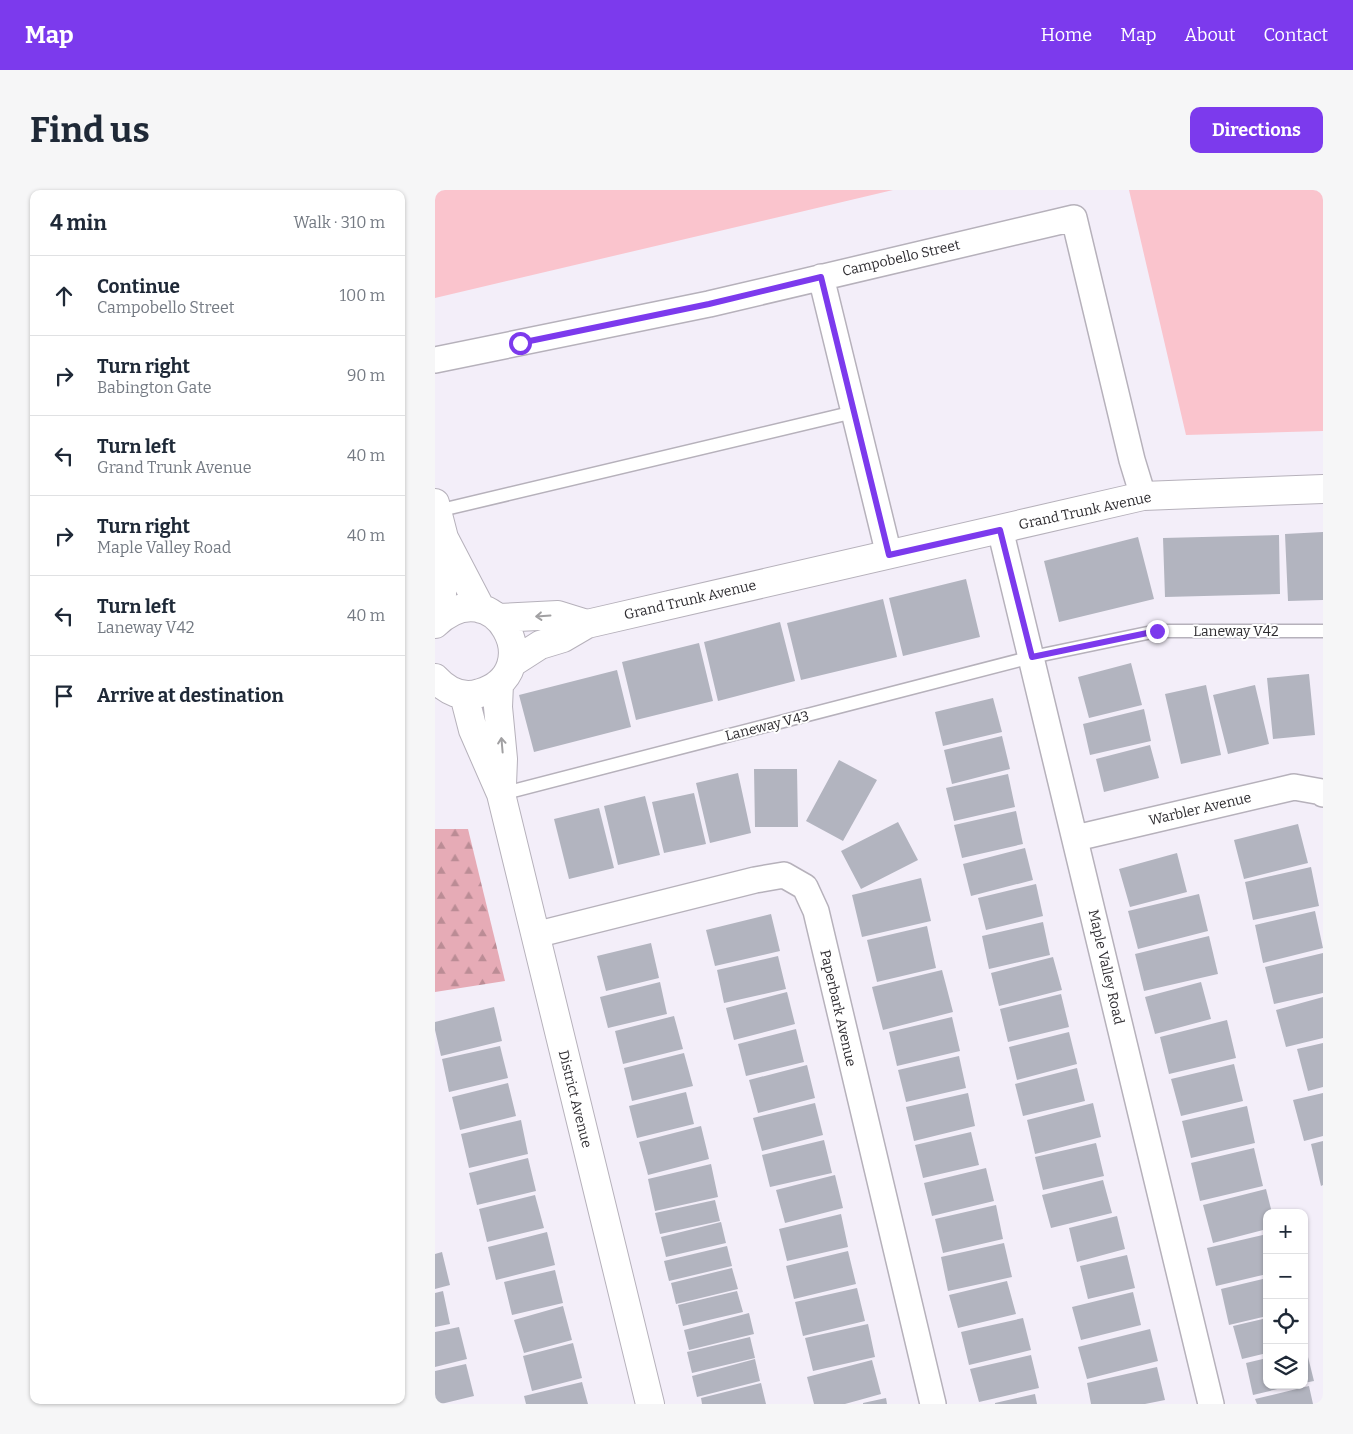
<!DOCTYPE html>
<meta charset="utf-8">
<style>
body{margin:0;font-family:Bitter,serif;background:#f6f6f7;color:#1f2937}
.controls{position:absolute;right:15px;bottom:15px;display:grid;overflow:hidden;border-radius:10px;box-shadow:0 1px 4px #0004}
.controls button{width:45px;height:45px;display:grid;place-items:center;padding:0;border:0;border-bottom:1px solid #e0e1e3;background:#fff;color:#1f2937;font:25px sans-serif}
.stop{position:absolute;width:15px;height:15px;margin:-11px;border:4px solid #7c3aed;border-radius:50%;background:#fff}
.stop.end{background:#7c3aed;border-color:#fff;box-shadow:0 1px 5px #0008}
.list{margin:0;padding:0;list-style:none}
h2{display:flex;justify-content:space-between;align-items:center;height:65px;margin:0;padding:0 20px;font-size:21px}
h2 small{font-size:16px;font-weight:400;color:#747a83}
.list li{display:grid;grid-template-columns:32px 1fr auto;gap:15px;align-items:center;box-sizing:border-box;height:80px;padding:0 20px;border-top:1px solid #e0e1e3}
.list b{display:block;font-size:19px;white-space:nowrap}
.list p{margin:0;font-size:16px;white-space:nowrap;color:#747a83}
.list em{font-size:16px;font-style:normal;color:#747a83}
.icon{flex:none;width:28px;height:28px;fill:none;stroke:currentColor;stroke-width:2;stroke-linecap:round;stroke-linejoin:round}
.map{position:relative;flex:none;width:888px;height:1214px;overflow:hidden;border-radius:10px}
header{display:flex;align-items:center;gap:30px;box-sizing:border-box;height:70px;padding:0 25px;background:#7c3aed;color:#fff}
header strong{font-size:24px}
nav{display:flex;gap:28px;margin-inline-start:auto;font-size:18px}
.intro{display:flex;align-items:center;justify-content:space-between;box-sizing:border-box;height:120px;padding:0 30px}
h1{margin:0;font-size:35px}
.button{padding:12px 22px;border-radius:10px;background:#7c3aed;color:#fff;font-size:18px;font-weight:700}
main{display:flex;gap:30px;padding:0 30px}
aside{flex:1;background:#fff;border-radius:10px;box-shadow:0 1px 4px #0004}
.map>svg:first-child{display:block}
</style>
<header>
<strong>Map</strong>
<nav><a>Home</a><a>Map</a><a>About</a><a>Contact</a></nav>
</header>
<div class="intro"><h1>Find us</h1><a class="button">Directions</a></div>
<main>
<aside>
<h2>4 min<small>Walk · 310 m</small></h2>
<ul class="list">
<li><svg class="icon" aria-label="ahead" viewBox="0 0 24 24"><path d="M12 20V5M6 11l6-6 6 6"/></svg><div><b>Continue</b><p>Campobello Street</p></div><em>100 m</em></li>
<li><svg class="icon" aria-label="right" viewBox="0 0 24 24"><path d="M7 20v-9h11M14 6l5 5-5 5"/></svg><div><b>Turn right</b><p>Babington Gate</p></div><em>90 m</em></li>
<li><svg class="icon" aria-label="left" viewBox="0 0 24 24"><path d="M17 20v-9H6M10 6l-5 5 5 5"/></svg><div><b>Turn left</b><p>Grand Trunk Avenue</p></div><em>40 m</em></li>
<li><svg class="icon" aria-label="right" viewBox="0 0 24 24"><path d="M7 20v-9h11M14 6l5 5-5 5"/></svg><div><b>Turn right</b><p>Maple Valley Road</p></div><em>40 m</em></li>
<li><svg class="icon" aria-label="left" viewBox="0 0 24 24"><path d="M17 20v-9H6M10 6l-5 5 5 5"/></svg><div><b>Turn left</b><p>Laneway V42</p></div><em>40 m</em></li>
<li><svg class="icon" aria-label="arrive" viewBox="0 0 24 24"><path d="M6 21V4h12l-3 4 3 4H6"/></svg><div><b>Arrive at destination</b></div></li>
</ul>
</aside>
<div class="map">
<svg width="888" height="1214" viewBox="0 0 888 1214">
<defs>
<pattern id="forest-firs" width="22" height="20" patternUnits="userSpaceOnUse" patternTransform="scale(1.25)"><rect width="22" height="20" fill="#e6abb6"/><path d="M5 1l3.5 6h-7zM16 11l3.5 6h-7z" fill="#bb8c95"/></pattern>
</defs>
<rect width="100%" height="100%" fill="#f3eef9"/>
<!-- green -->
<path fill="#fac4cd" d="M0 0H458L0 108Z
M694 0H888V241L751 245Z"/>
<!-- forest -->
<path fill="url(#forest-firs)" d="M0 639H33L70 791 0 802Z"/>
<!-- building -->
<path fill="#b2b4bf" d="M888 342V410L853 411 850 344Z
M844 345 845 404 730 407 728 348Z
M703 347 719 409 624 432 609 371Z
M531 389 545 447 468 466 454 408Z
M448 409 462 467 366 490 352 433Z
M345 432 360 491 283 511 269 452Z
M264 453 278 511 201 530 187 472Z
M696 473 707 515 654 528 643 487Z
M182 480 196 537 99 562 84 505Z
M874 484 880 545 838 549 832 488Z
M771 495 786 565 746 574 730 504Z
M820 495 834 554 793 564 778 505Z
M558 508 567 542 508 556 500 522Z
M709 519 716 551 655 565 648 534Z
M567 546 575 579 517 594 509 560Z
M715 555 724 588 669 602 661 569Z
M404 570 442 590 408 651 371 631Z
M319 579H362L363 637H320Z
M303 583 316 643 275 653 261 593Z
M573 584 580 617 519 631 511 598Z
M259 603 271 654 229 663 217 612Z
M210 606 225 665 183 675 169 616Z
M164 618 179 678 134 689 119 629Z
M581 621 588 654 527 668 519 635Z
M463 632 483 670 426 699 406 661Z
M863 634 873 673 809 689 799 650Z
M590 658 598 690 536 706 528 674Z
M742 663 752 702 695 717 684 679Z
M876 677 884 716 818 730 810 692Z
M486 688 496 731 427 747 417 705Z
M601 694 608 726 551 740 543 708Z
M764 704 773 741 703 759 693 721Z
M880 721 888 758 828 773 820 735Z
M336 724 345 761 280 776 271 740Z
M608 732 615 765 554 779 547 746Z
M492 736 501 778 442 792 432 750Z
M774 746 783 784 709 801 700 764Z
M216 753 224 788 171 801 162 766Z
M888 763V803L839 814 830 777Z
M343 766 351 799 289 813 282 780Z
M618 767 627 800 564 816 556 783Z
M507 780 518 822 448 840 437 797Z
M225 792 232 824 173 838 165 807Z
M766 792 776 829 720 844 710 807Z
M352 802 360 834 299 850 291 818Z
M626 804 634 837 573 852 565 819Z
M888 807V848L851 857 841 820Z
M59 817 67 851 6 866 0 840V832Z
M239 826 248 859 188 874 180 841Z
M517 827 525 861 462 876 454 842Z
M792 830 801 868 734 884 725 847Z
M361 839 369 872 311 886 303 854Z
M634 842 642 874 582 890 574 857Z
M888 853V897L873 901 862 859Z
M65 856 73 888 14 902 7 869Z
M249 863 258 896 197 911 189 878Z
M524 866 531 898 471 912 463 880Z
M799 874 808 911 746 926 736 889Z
M372 875 380 908 323 923 314 890Z
M642 878 650 911 588 926 580 894Z
M73 893 81 926 25 940 17 907Z
M251 902 259 934 202 948 194 916Z
M533 903 540 936 479 951 471 917Z
M888 903V946L869 951 858 910Z
M380 913 388 945 327 961 318 928Z
M658 913 666 947 600 964 592 930Z
M812 916 820 953 756 968 747 931Z
M86 930 93 964 34 978 26 944Z
M266 936 274 969 213 985 204 952Z
M536 942 544 975 488 988 480 955Z
M389 950 397 983 335 997 327 965Z
M888 951V995L886 996 876 954Z
M661 953 669 986 608 1000 600 967Z
M819 958 828 996 765 1011 756 973Z
M93 968 101 1001 42 1015 34 983Z
M276 974 283 1007 220 1021 213 989Z
M551 978 559 1011 497 1026 489 993Z
M400 985 408 1018 350 1033 341 1000Z
M668 990 677 1023 616 1038 607 1005Z
M831 999 837 1023H832V1039L778 1053 768 1015Z
M100 1005 109 1038 52 1052 44 1019Z
M280 1010 285 1031 225 1044 220 1023Z
M561 1015 568 1049 508 1063 500 1029Z
M406 1024 413 1057 352 1071 344 1039Z
M682 1026 690 1059 642 1072 634 1038Z
M286 1032 291 1053 231 1067 226 1047Z
M112 1042 120 1075 61 1090 53 1057Z
M832 1044V1084L781 1096 772 1058Z
M569 1053 577 1087 513 1101 506 1067Z
M292 1056 297 1076 234 1091 229 1071Z
M413 1061 421 1094 359 1109 351 1076Z
M7 1062 15 1095 0 1099V1064Z
M692 1065 700 1098 653 1109 645 1076Z
M297 1078 303 1099 241 1114 236 1093Z
M120 1080 128 1113 77 1125 69 1092Z
M832 1088V1126L794 1135 786 1099Z
M572 1091 581 1124 523 1138 514 1105Z
M422 1098 430 1131 368 1146 360 1112Z
M8 1101 15 1134 0 1137V1103Z
M302 1101 308 1122 248 1136 243 1115Z
M698 1102 706 1135 646 1150 637 1117Z
M128 1116 137 1150 89 1163 79 1130Z
M314 1123 319 1144 254 1160 249 1140Z
M588 1128 596 1160 534 1175 526 1142Z
M832 1128V1163L807 1169 798 1136Z
M433 1134 440 1167 378 1181 370 1148Z
M24 1137 32 1169 0 1177V1142Z
M715 1139 723 1171 652 1189 643 1157Z
M315 1147 320 1168 257 1183 252 1162Z
M138 1153 147 1188 97 1201 88 1166Z
M869 1159H871L879 1191 869 1193Z
M596 1165 604 1198 544 1212 535 1179Z
M832 1168V1195L855 1196 818 1205 811 1173Z
M320 1169 325 1191 262 1207 257 1186Z
M437 1170 446 1204 410 1214H379L372 1187Z
M31 1174 39 1206 6 1214H0V1181Z
M722 1177 730 1210 710 1214H656L652 1193Z
M147 1192 153 1214H91L89 1206Z
M326 1193 331 1214H267L266 1208Z
M874 1196 878 1214H822L820 1209Z
M600 1204 602 1214H560V1213Z
M451 1208 452 1214H428V1213Z"/>
<g fill="none" stroke-linecap="round" stroke-linejoin="round">
<defs>
<path id="service" d="M2 321 419 222
M66 604 597 467 722 441H888"/>
<path id="minor" d="M386 87 454 365
M0 170 274 114 639 28 697 270 708 306
M565 339 776 1214
M641 648 859 597 887 602 888 604
M100 745 320 690 349 685 370 697 381 721 498 1214"/>
<path id="tertiary" d="M0 313 9 348 46 419
M9 350 7 404 5 408 9 426
M64 428 123 425 152 434
M0 434C60 377 115 482 45 503 28 509 12 501 0 488
M77 473 105 455 128 448 152 434 708 306 888 299
M64 494 63 517 68 569 67 595
M29 505 38 540 66 604 215 1214"/>
</defs>
<!-- service casing -->
<use href="#service" stroke="#b6b1bb" stroke-width="15"/>
<!-- minor casing -->
<use href="#minor" stroke="#b6b1bb" stroke-width="28"/>
<!-- tertiary casing -->
<use href="#tertiary" stroke="#b6b1bb" stroke-width="30"/>
<!-- service -->
<use href="#service" stroke="#fff" stroke-width="12"/>
<!-- minor -->
<use href="#minor" stroke="#fff" stroke-width="25"/>
<!-- tertiary -->
<use href="#tertiary" stroke="#fff" stroke-width="28"/>
</g>
<!-- one-way arrows -->
<defs><path id="oneway-shaft" d="M-6 0H5M1.5-3L5.5 0L1.5 3" fill="none" stroke-width="1.6" stroke-linecap="round" stroke-linejoin="round" transform="scale(1.25)"/></defs>
<g stroke="#a1a0a2">
<use href="#oneway-shaft" transform="translate(108 426) rotate(176)"/>
<use href="#oneway-shaft" transform="translate(67 555) rotate(-95)"/>
</g>
<g fill="none" stroke-linecap="round" stroke-linejoin="round">
<!-- route -->
<path stroke="#7c3aed" stroke-width="6" d="M85 153 274 114 386 87 454 365 565 340 597 467 722 441"/>
</g>
<g text-anchor="middle" dominant-baseline="central" stroke-width="4" stroke-linejoin="round" paint-order="stroke">
<!-- street labels -->
<g font-size="14" fill="#2f2d31" stroke="#fff">
<text transform="translate(466 68) rotate(-13)">Campobello Street</text>
<text transform="translate(650 321) rotate(-12)">Grand Trunk Avenue</text>
<text transform="translate(255 410) rotate(-13)">Grand Trunk Avenue</text>
<text x="801" y="441">Laneway V42</text>
<text transform="translate(332 536) rotate(-14)">Laneway V43</text>
<text transform="translate(765 619) rotate(-13)">Warbler Avenue</text>
<text transform="translate(671 777) rotate(77)">Maple Valley Road</text>
<text transform="translate(403 818) rotate(77)">Paperbark Avenue</text>
<text transform="translate(140 909) rotate(76)">District Avenue</text>
</g>
</g>
</svg>
<div class="controls">
<button>+</button>
<button>−</button>
<button><svg class="icon" aria-label="locate" viewBox="0 0 24 24"><circle cx="12" cy="12" r="6"/><path d="M12 2v4M12 18v4M2 12h4M18 12h4"/></svg></button>
<button><svg class="icon" aria-label="layers" viewBox="0 0 24 24"><path d="M12 4l9 5-9 5-9-5zM3 14l9 5 9-5"/></svg></button>
</div>
<div class="stop" style="left:85px;top:153px"></div>
<div class="stop end" style="left:722px;top:441px"></div>
</div>
</main>
